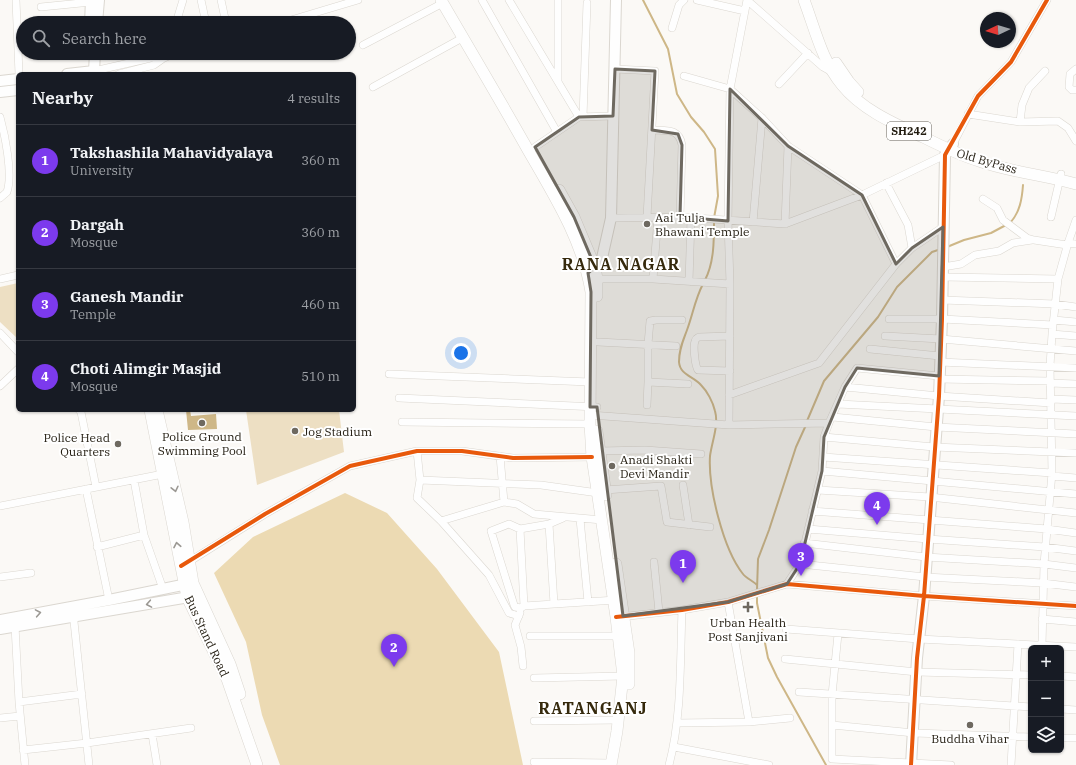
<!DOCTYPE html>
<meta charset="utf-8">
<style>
body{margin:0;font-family:"IBM Plex Serif",serif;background:#242831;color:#f1f3f6}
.controls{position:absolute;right:12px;bottom:12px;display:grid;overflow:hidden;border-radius:6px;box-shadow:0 1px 3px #0004}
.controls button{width:36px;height:36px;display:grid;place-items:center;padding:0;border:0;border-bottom:1px solid #363941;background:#171b24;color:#f1f3f6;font:20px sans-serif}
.compass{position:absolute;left:980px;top:12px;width:36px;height:36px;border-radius:50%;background:#171b24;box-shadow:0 1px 3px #0004;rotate:266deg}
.you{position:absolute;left:461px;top:353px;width:14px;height:14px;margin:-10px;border:3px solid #fff;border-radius:50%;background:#1a73e8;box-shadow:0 0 0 6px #1a73e833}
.badge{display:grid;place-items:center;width:26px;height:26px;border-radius:50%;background:#7c3aed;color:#fff;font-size:13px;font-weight:700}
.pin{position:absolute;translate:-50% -33px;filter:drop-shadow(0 1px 2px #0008)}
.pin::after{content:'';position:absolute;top:21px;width:14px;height:12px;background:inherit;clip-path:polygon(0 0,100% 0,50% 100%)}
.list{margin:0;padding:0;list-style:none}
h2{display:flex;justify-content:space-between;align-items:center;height:52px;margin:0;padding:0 16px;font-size:17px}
h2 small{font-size:13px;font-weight:400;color:#9ea1a6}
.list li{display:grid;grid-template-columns:26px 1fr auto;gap:12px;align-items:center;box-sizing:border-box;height:72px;padding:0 16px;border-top:1px solid #363941}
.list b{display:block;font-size:15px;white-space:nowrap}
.list p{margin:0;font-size:13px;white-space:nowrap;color:#9ea1a6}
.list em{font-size:13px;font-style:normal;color:#9ea1a6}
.icon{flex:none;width:22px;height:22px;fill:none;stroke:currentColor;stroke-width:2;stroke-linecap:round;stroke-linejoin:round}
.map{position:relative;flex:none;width:1076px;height:765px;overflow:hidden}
.search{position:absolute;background:#171b24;box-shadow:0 1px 3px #0004;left:16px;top:16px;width:340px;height:44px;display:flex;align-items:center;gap:10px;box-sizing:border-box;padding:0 14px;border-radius:22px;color:#9ea1a6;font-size:15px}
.panel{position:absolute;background:#171b24;box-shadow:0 1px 3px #0004;left:16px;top:72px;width:340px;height:340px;border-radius:6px}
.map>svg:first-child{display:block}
</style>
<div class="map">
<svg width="1076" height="765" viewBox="0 0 1076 765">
<rect width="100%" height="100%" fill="#fbf9f6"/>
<!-- green -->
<path fill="#eddfc3" d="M18 283V339L0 322V287Z
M246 410H339L344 452 257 485Z"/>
<!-- forest -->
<path fill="#ecdab3" d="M345 493 387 513 437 569 499 652 523 765H280L262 715 246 642 214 573 253 537Z"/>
<!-- water -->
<path fill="#ceb787" d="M186 410H190L191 416 216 414 217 429 188 430Z"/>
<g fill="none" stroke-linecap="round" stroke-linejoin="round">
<!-- stream -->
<path stroke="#ceb787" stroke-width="2" d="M643 0 668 49 677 94 691 117 704 132 715 149 718 196 714 218
M1010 223C1020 212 1022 199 1023 185
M947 247 964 240 991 233 1006 225
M705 280C714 263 714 241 714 222
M703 284C695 299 693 314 687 330 683 341 679 349 679 362 680 375 693 376 701 385 707 391 713 402 715 411 719 425 712 441 710 456 708 487 723 549 743 574 746 578 753 581 757 585
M807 421 824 381 878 317 897 287 932 252 941 249
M757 590 758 559 769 530 796 447 806 425
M757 595V603L768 658 777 677 826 765"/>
<defs>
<path id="street" d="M16 0 19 74
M201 0 206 23
M221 0 226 23
M482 0 557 132
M509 0 579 117 613 116
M697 0 745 11
M747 0 823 67 832 72
M41 7 91 2
M176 23 183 0
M281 23 358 0
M672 28 679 5 684 0
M363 45 443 3
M615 69 655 71 647 217
M1076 69 1070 74 1069 87 1072 90H1076
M94 71 151 58H164
M119 74 154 65 164 58 175 53
M684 76 730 89 762 118 788 146 862 195 896 264
M558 81V0
M779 84 808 53
M373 87 464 37
M968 114 1020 122 1058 121 1068 128 1076 141
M0 117C5 135 13 174 7 192L0 198
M583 117 587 3
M1020 122 1022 105 1029 88 1045 71
M652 130C667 131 679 128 682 145L680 217
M953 144 978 96 1011 62 1047 0
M535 147 579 117
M886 183 908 225 912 248
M983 199 997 208 1003 220 1027 238 1034 240 1067 245
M1051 217 1061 174
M611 218 680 217 785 224 862 195 945 155
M753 222 762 118
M785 224 788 146
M1068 243 1076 244
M943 267 961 264 975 255 999 251 1013 243 1032 240
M943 277 1058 279
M0 279 18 275
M597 279H653L730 284
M653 279 658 217
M689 282 691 218
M942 300 1055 304 1076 307
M889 319H942L1053 325
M682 320H656L650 321 648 344V382L688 384
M1054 320 1076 322
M0 333 18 352
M1052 334 1076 336
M885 336 941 339 1076 351
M598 342 676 346
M870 349 940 356
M940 362 1076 368
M730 371 698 370C695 366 693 346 695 341 696 338 697 338 699 337L730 336
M389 374 590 382
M939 379 1050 381
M1050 383 1076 384
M0 386 18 369
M845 387 939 396 1051 403
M729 395 819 363 896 264 912 248 943 227
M399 398 597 407
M1051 399 1076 400
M838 404 1076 416
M647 405 648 382
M79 410 81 412 96 487
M590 415 729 425 829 423
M833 417 936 427 1076 434
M402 422 590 424
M729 425 730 284 728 221 730 89 747 0
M824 437 934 447 1076 453
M417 451 420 480
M600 451 645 450 701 454
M500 456 504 502
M823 457 1052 473
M822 471 1076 494
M1052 476 1076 478
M134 480 144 535 163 589
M683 485 689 525
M86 489 109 600
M605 490 661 486 667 522 710 527
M818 490 930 497 1076 513
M0 506 163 474
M812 511 1047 529 1076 533
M580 519 588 602
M441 521 504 502 517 504 534 514 602 520
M549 524 554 604 616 600
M520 529 509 524 491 531 514 605 515 607 521 608 524 606 554 604
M808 529 928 539 1045 547 1076 551
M804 543 926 557 1044 564 1076 568
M97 547 144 535
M654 562 659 612
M187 563 265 514 350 466 417 451H462L513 458 592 457
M800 564 925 577 1043 583 1076 587
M0 577 31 573
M787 584 800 564 822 471 824 437 829 423 845 387 857 368 939 376
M728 602 749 722
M524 606 520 529 549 524 563 518
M73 612 89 765
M520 613 515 625 521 647 523 666
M519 616 509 613 489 575 441 521 417 498 420 480 541 485 598 493
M620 617 682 610 728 602 787 584 924 596 1076 606
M1042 619 1076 622
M15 626 19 702 25 765
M786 629 919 639 1076 647
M838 634 832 695V759L951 765
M530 636H622
M1042 646 1044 564 1052 473 1050 366 1052 334 1058 279 1068 243 1076 220
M785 659 917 672 1031 675
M1061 676 1076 677
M534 678 623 676
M799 692 1031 707
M19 702 82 694
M1061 709 1076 710
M0 718 20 716
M534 721 618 720
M677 723 749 722 790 718
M832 725 914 733 1031 737
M152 734 157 765
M1061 738H1076
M674 747 769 765
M23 750 87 743 191 728
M534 762 611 763
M669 765C682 716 680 661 682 610
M1011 765 1018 644"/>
<path id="secondary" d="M90 23 91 0
M97 23 99 0
M67 74 94 71 95 53
M0 81 18 79
M0 92 18 90
M590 272 602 258 611 218 616 0
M0 620 109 600 192 583
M0 629 195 596
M911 765 917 658 924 596 939 396 942 319 945 155 953 144"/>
<path id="primary" d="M441 0C470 50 500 100 528 150 554 195 583 241 591 292L590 424 592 457 616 617 623 676 617 731 611 765
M804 0C815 29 822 61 842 85 862 110 895 124 923 137 941 146 959 155 979 161 1010 172 1044 175 1076 184
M836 63 849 82 858 92
M94 71V74
M559 190 574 217 595 267 597 279V296
M150 410 187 597 227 679 257 765
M157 410 183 522 193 583 230 664 240 694
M597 431 606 495
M616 564 629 653V684"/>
</defs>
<!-- street casing -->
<use href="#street" stroke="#dbd7d0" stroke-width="8"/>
<!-- secondary casing -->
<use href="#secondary" stroke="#dbd7d0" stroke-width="12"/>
<!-- primary casing -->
<use href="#primary" stroke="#dbd7d0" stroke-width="12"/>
<!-- street -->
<use href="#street" stroke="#fefefe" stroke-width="7"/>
<!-- secondary -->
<use href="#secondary" stroke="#fefefe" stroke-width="10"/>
<!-- primary -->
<use href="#primary" stroke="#fefefe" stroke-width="11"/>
<defs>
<path id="cycleway" d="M181 566 265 514 350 466 417 451H462L513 458 592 457
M616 617 682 610 728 602 787 584 924 596 1076 606
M911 765 917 658 924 596 939 396 942 319 945 155 978 96 1011 62 1047 0"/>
</defs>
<!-- cycleway casing -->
<use href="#cycleway" stroke="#fff" stroke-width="6"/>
<!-- cycleway -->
<use href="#cycleway" stroke="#e8590c" stroke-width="4"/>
</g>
<!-- one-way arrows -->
<defs><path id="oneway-chevron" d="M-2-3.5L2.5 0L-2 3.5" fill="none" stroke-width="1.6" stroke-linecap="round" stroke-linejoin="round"/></defs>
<g stroke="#9b9893">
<use href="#oneway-chevron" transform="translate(175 489) rotate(77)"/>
<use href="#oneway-chevron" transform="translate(177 545) rotate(-101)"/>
<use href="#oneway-chevron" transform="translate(149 604) rotate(170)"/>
<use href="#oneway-chevron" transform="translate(38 613) rotate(-10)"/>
</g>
<!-- marked area -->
<path fill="#6e6960" fill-opacity="0.2" stroke="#6e6960" stroke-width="3" stroke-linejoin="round" d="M615 69 655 71 652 130 678 134 682 145 680 217 728 221 730 89 788 146 862 195 896 264 912 248 943 227 939 376 857 368 845 387 824 437 822 471 800 564 787 584 728 602 623 616 597 407H590L591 292 588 273 595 267 574 217 535 147 579 117 613 116Z"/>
<!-- markers -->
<g fill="#6e6960" stroke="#fff" stroke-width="1.5">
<circle cx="647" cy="224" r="4"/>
<circle cx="202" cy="423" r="4"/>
<circle cx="295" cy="431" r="4"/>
<circle cx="118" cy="444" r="4"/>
<circle cx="612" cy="466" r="4"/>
<path d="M746 601h4v4h4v4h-4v4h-4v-4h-4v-4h4z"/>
<circle cx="970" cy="725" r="4"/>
</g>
<g text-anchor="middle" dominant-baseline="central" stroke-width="4" stroke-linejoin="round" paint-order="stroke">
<!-- shield labels -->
<rect fill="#fff" stroke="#646058" stroke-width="1" x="887" y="122" width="44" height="18" rx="3"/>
<g font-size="11" font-weight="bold" fill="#221c10">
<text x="909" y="131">SH242</text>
</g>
<!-- street labels -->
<g font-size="12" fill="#221c10" stroke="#fff">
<text transform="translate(987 161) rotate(16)">Old ByPass</text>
<text transform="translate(207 636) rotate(65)">Bus Stand Road</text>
</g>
<!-- poi labels -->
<g font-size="12" fill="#221c10" stroke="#fff" text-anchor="start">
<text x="655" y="217">Aai Tulja<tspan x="655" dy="14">Bhawani Temple</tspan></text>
<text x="303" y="431">Jog Stadium</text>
<text x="202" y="436" text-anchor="middle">Police Ground<tspan x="202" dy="14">Swimming Pool</tspan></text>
<text x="110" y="437" text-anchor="end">Police Head<tspan x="110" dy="14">Quarters</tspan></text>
<text x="620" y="459">Anadi Shakti<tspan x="620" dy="14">Devi Mandir</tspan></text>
<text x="748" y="622" text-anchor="middle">Urban Health<tspan x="748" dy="14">Post Sanjivani</tspan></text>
<text x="970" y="738" text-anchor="middle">Buddha Vihar</text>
</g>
<!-- district labels -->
<g font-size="16" font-weight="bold" letter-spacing="1" fill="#362a0d" stroke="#fff">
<text x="621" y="264">RANA NAGAR</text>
<text x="593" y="708">RATANGANJ</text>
</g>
</g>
</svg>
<div class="controls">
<button>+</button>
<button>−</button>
<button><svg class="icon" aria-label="layers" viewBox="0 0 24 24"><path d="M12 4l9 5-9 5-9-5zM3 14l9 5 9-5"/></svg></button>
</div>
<svg class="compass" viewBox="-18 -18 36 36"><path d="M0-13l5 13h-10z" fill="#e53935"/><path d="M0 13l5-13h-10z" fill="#9ea1a6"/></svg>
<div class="you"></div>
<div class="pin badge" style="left:683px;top:583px">1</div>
<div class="pin badge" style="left:394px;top:667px">2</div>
<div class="pin badge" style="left:801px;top:576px">3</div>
<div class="pin badge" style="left:877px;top:525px">4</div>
<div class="search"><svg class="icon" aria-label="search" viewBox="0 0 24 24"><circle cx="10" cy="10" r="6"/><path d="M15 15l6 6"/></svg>Search here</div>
<section class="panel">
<h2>Nearby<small>4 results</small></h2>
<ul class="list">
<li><span class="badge">1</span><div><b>Takshashila Mahavidyalaya</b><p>University</p></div><em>360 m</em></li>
<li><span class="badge">2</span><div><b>Dargah</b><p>Mosque</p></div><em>360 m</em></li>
<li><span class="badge">3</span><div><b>Ganesh Mandir</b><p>Temple</p></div><em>460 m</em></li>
<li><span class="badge">4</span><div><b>Choti Alimgir Masjid</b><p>Mosque</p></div><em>510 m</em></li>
</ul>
</section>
</div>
